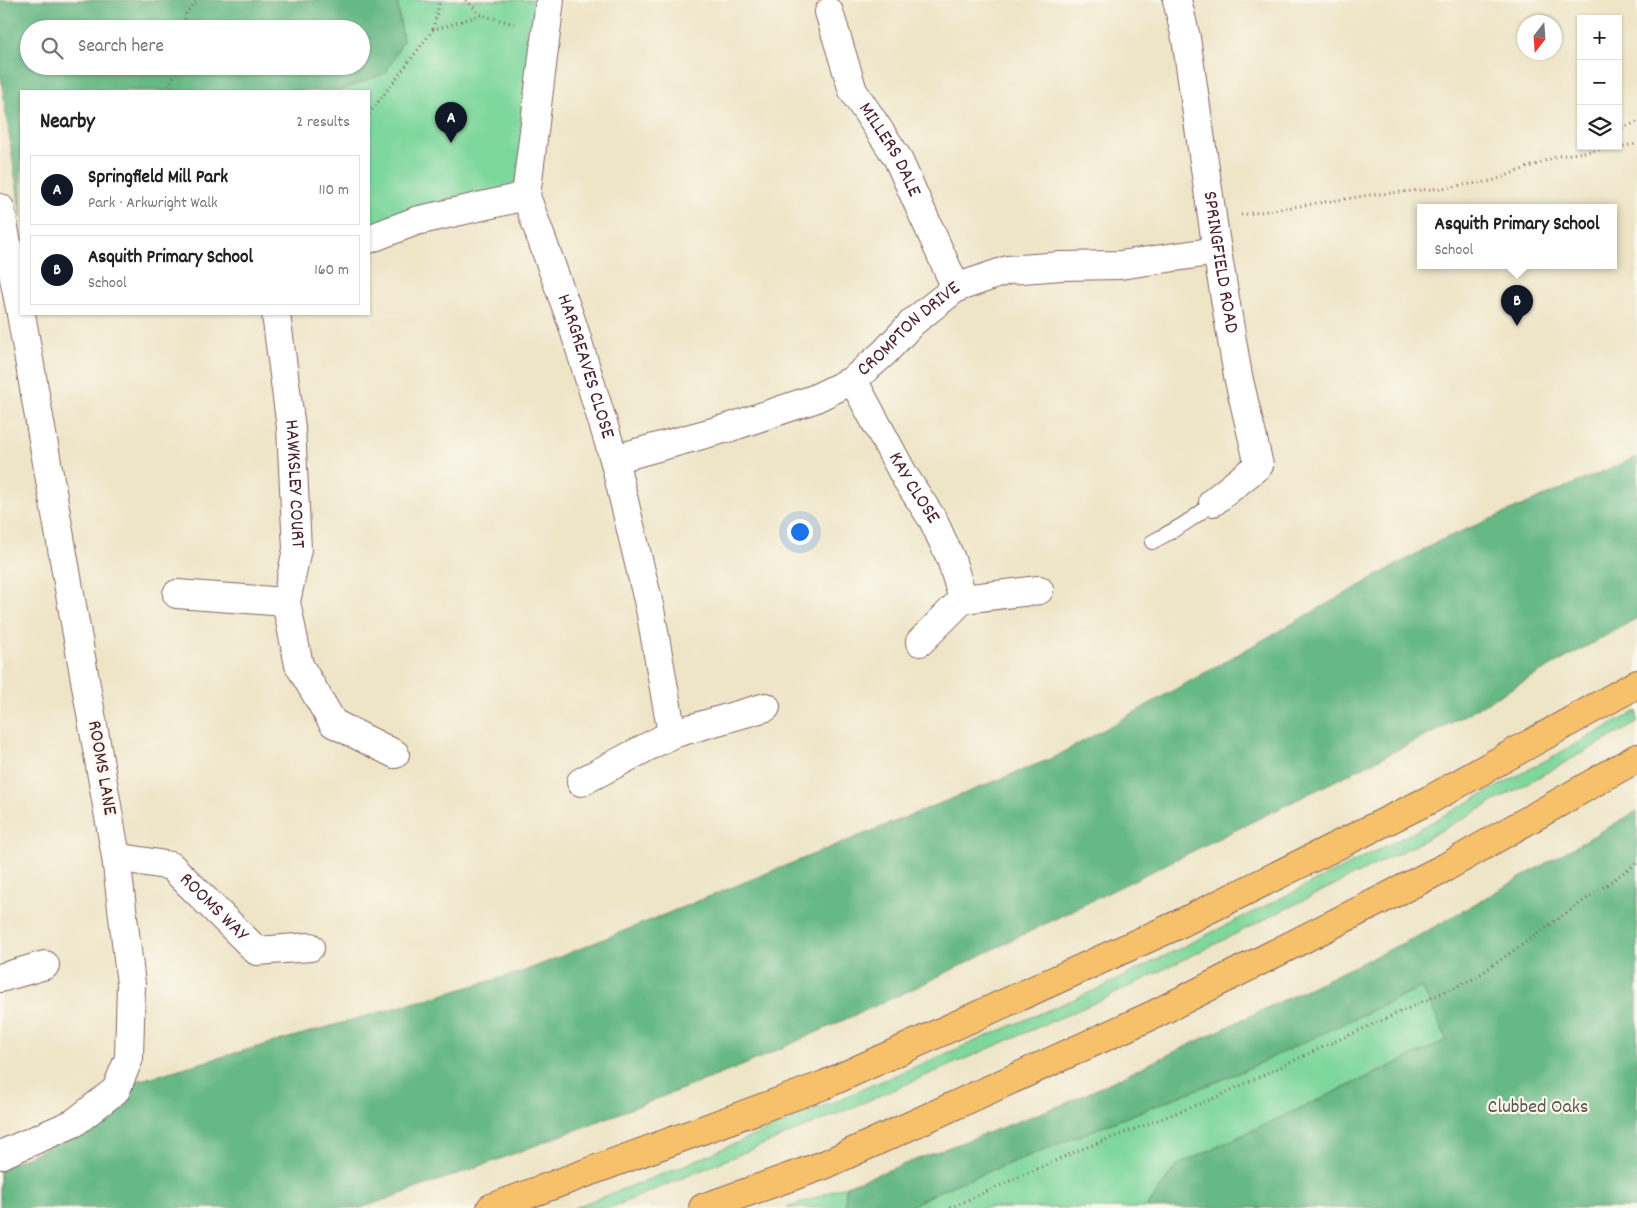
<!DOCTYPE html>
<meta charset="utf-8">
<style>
body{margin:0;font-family:Dekko,sans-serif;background:#f6f6f6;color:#202124}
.controls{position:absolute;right:15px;top:15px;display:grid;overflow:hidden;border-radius:0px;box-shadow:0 1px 4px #0004}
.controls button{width:45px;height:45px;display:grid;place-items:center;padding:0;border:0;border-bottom:1px solid #e0e0e0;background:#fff;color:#202124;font:25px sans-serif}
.compass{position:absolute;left:1517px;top:15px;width:45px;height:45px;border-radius:50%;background:#fff;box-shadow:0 1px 4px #0004;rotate:197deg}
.you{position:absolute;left:799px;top:531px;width:18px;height:18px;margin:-12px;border:4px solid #fff;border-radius:50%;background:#1a73e8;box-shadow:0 0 0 8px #1a73e833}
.badge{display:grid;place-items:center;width:32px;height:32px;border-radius:50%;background:#111827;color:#fff;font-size:16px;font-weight:700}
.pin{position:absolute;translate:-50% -41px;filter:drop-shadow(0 1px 2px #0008)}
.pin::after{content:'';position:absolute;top:26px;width:18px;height:15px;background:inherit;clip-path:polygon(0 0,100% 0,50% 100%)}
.popup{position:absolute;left:1417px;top:204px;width:200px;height:65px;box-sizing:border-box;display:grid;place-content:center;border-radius:0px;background:#fff;filter:drop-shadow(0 1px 4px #0005);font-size:16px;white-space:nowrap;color:#757577}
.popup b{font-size:19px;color:#202124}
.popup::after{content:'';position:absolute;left:50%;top:100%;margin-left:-10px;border:10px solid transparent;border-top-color:#fff}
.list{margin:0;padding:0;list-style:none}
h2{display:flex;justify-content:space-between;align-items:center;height:65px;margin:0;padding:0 20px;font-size:21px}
h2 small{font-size:16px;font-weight:400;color:#757577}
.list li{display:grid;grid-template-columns:32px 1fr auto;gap:15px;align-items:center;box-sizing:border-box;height:70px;margin:0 10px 10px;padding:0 10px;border:1px solid #e0e0e0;border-radius:0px}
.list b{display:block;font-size:19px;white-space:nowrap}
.list p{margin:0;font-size:16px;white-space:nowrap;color:#757577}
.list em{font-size:16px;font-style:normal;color:#757577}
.icon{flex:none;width:28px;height:28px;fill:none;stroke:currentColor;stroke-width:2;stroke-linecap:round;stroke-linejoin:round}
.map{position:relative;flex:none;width:1637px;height:1208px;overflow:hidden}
.search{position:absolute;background:#fff;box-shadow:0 1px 4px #0004;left:20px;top:20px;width:350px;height:55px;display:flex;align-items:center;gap:12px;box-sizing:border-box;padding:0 18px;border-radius:28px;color:#757577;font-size:19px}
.panel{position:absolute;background:#fff;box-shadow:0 1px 4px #0004;left:20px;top:90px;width:350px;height:225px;border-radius:0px}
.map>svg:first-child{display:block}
</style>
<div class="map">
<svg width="1637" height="1208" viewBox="0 0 1637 1208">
<rect width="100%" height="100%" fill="#fbf7ec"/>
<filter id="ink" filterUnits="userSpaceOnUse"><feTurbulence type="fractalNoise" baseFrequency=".02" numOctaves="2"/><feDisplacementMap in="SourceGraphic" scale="10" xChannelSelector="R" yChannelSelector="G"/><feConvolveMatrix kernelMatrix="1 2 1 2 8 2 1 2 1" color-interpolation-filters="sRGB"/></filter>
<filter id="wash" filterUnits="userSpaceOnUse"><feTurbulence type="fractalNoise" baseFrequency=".0096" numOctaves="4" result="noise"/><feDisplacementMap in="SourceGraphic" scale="20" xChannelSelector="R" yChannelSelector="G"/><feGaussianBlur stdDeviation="1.12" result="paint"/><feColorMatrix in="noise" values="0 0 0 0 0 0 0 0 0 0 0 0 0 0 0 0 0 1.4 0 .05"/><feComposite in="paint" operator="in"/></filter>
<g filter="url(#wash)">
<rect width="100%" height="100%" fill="#eee5c7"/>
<!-- green -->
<path fill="#7ed79c" stroke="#647b64" d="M397 0H550L526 196 369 239V91H339L386 72 403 41Z
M1637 711V723L1413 846 1106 998 837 1114 610 1208H573L673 1170 1100 988 1408 835Z
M1422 987 1447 1040 1176 1166 1146 1208H907L939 1191 1236 1074Z
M846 1186 845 1208H787Z"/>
<!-- forest -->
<path fill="#66b884" stroke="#586c58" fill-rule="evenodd" d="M0 0H397L403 41 386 73 339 91H21V218L0 70ZM29 29H361V66H29Z
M1637 457V618L1436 731 917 987 742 1066 500 1159 361 1208H0V1169L108 1120 127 1101 137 1081 522 972 1055 757 1439 541Z
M1637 811V1208H1146L1176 1166 1447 1040 1422 987 1236 1074 939 1191 907 1208H845L846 1186 1067 1103 1422 934Z"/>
</g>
<g filter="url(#ink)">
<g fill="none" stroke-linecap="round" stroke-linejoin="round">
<defs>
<path id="lane" d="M1152 542C1174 530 1195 519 1213 502"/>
<g id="street">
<path id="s1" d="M550 0 526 196 572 323 614 459 650 609 672 734 581 782"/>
<path id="s2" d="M1177 0 1186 38 1217 251 1238 376 1259 465 1213 502"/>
<path id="s3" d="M829 12 853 91 897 157 956 288"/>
<path d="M0 208 21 313"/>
<path d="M369 239 416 221 526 196"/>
<path id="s4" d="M276 314 291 428 297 549 286 602 299 665 333 723 395 754"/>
<path id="s5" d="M853 380 905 477 933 520 951 559 963 599"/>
<path id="s6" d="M614 459 731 427 814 399 853 380 884 353 913 322 956 288 1008 270 1061 266 1120 265 1217 251"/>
<path d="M177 594 286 602"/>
<path d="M920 642 963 599 1039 590"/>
<path d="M672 734 766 707"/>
<path id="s7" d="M116 857 171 866 257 951 310 947"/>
<path d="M0 978 45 965"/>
<path d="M0 1155 74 1123 116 1090 129 1058 131 984 116 857 21 314"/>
</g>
<path id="highway" d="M491 1208 824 1085 1175 926 1431 799 1637 684
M703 1208 824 1165 1155 1014 1446 867 1637 758"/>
</defs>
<!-- lane casing -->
<use href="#lane" stroke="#836462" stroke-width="16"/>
<!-- street casing -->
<use href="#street" stroke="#836462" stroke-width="30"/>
<!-- highway casing -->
<use href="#highway" stroke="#836462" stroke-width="30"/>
<!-- path -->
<path stroke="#836462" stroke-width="3" stroke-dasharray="1 4" stroke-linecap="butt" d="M466 0 481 15 518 25
M183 29 186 13 198 0
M433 29 440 0
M167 91 174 76 176 66
M369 114 433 30 481 15
M1622 128 1637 122
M1241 215 1370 195 1443 188 1492 181 1558 156 1637 144
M950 1208 1077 1151 1210 1100 1325 1046 1475 978 1637 863"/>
<!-- lane -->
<use href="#lane" stroke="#fff" stroke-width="14"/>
<!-- street -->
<use href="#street" stroke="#fff" stroke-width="28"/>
<!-- highway -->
<use href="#highway" stroke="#f6c16b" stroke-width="28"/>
</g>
</g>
<g text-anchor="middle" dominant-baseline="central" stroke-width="4.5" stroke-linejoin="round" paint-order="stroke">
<!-- street labels -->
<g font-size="20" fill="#4a1f2b" stroke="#fbf7ec">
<text stroke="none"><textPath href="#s3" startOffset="152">MILLERS DALE</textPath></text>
<text stroke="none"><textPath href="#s2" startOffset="266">SPRINGFIELD ROAD</textPath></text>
<text stroke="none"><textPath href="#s6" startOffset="328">CROMPTON DRIVE</textPath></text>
<text stroke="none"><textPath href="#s1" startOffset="378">HARGREAVES CLOSE</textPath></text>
<text stroke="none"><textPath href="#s4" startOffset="171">HAWKSLEY COURT</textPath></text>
<text stroke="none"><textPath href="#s5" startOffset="124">KAY CLOSE</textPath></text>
<text transform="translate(101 768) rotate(80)">ROOMS LANE</text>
<text stroke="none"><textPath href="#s7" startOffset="115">ROOMS WAY</textPath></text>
</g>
<!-- park labels -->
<g font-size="20" fill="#5a564d" stroke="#fbf7ec">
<text x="1538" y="1108">Clubbed Oaks</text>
</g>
</g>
</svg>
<div class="controls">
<button>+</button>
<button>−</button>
<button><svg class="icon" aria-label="layers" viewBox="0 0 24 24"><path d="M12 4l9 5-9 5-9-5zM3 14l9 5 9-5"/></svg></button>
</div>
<svg class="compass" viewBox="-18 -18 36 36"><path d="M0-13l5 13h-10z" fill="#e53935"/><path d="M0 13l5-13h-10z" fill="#757577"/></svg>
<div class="you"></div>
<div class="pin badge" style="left:451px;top:143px">A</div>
<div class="pin badge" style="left:1517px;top:326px">B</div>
<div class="popup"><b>Asquith Primary School</b>School</div>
<div class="search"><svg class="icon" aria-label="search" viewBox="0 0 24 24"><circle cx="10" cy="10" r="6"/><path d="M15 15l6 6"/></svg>Search here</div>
<section class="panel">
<h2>Nearby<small>2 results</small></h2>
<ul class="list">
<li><span class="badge">A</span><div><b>Springfield Mill Park</b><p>Park · Arkwright Walk</p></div><em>110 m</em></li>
<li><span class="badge">B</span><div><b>Asquith Primary School</b><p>School</p></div><em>160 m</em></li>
</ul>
</section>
</div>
